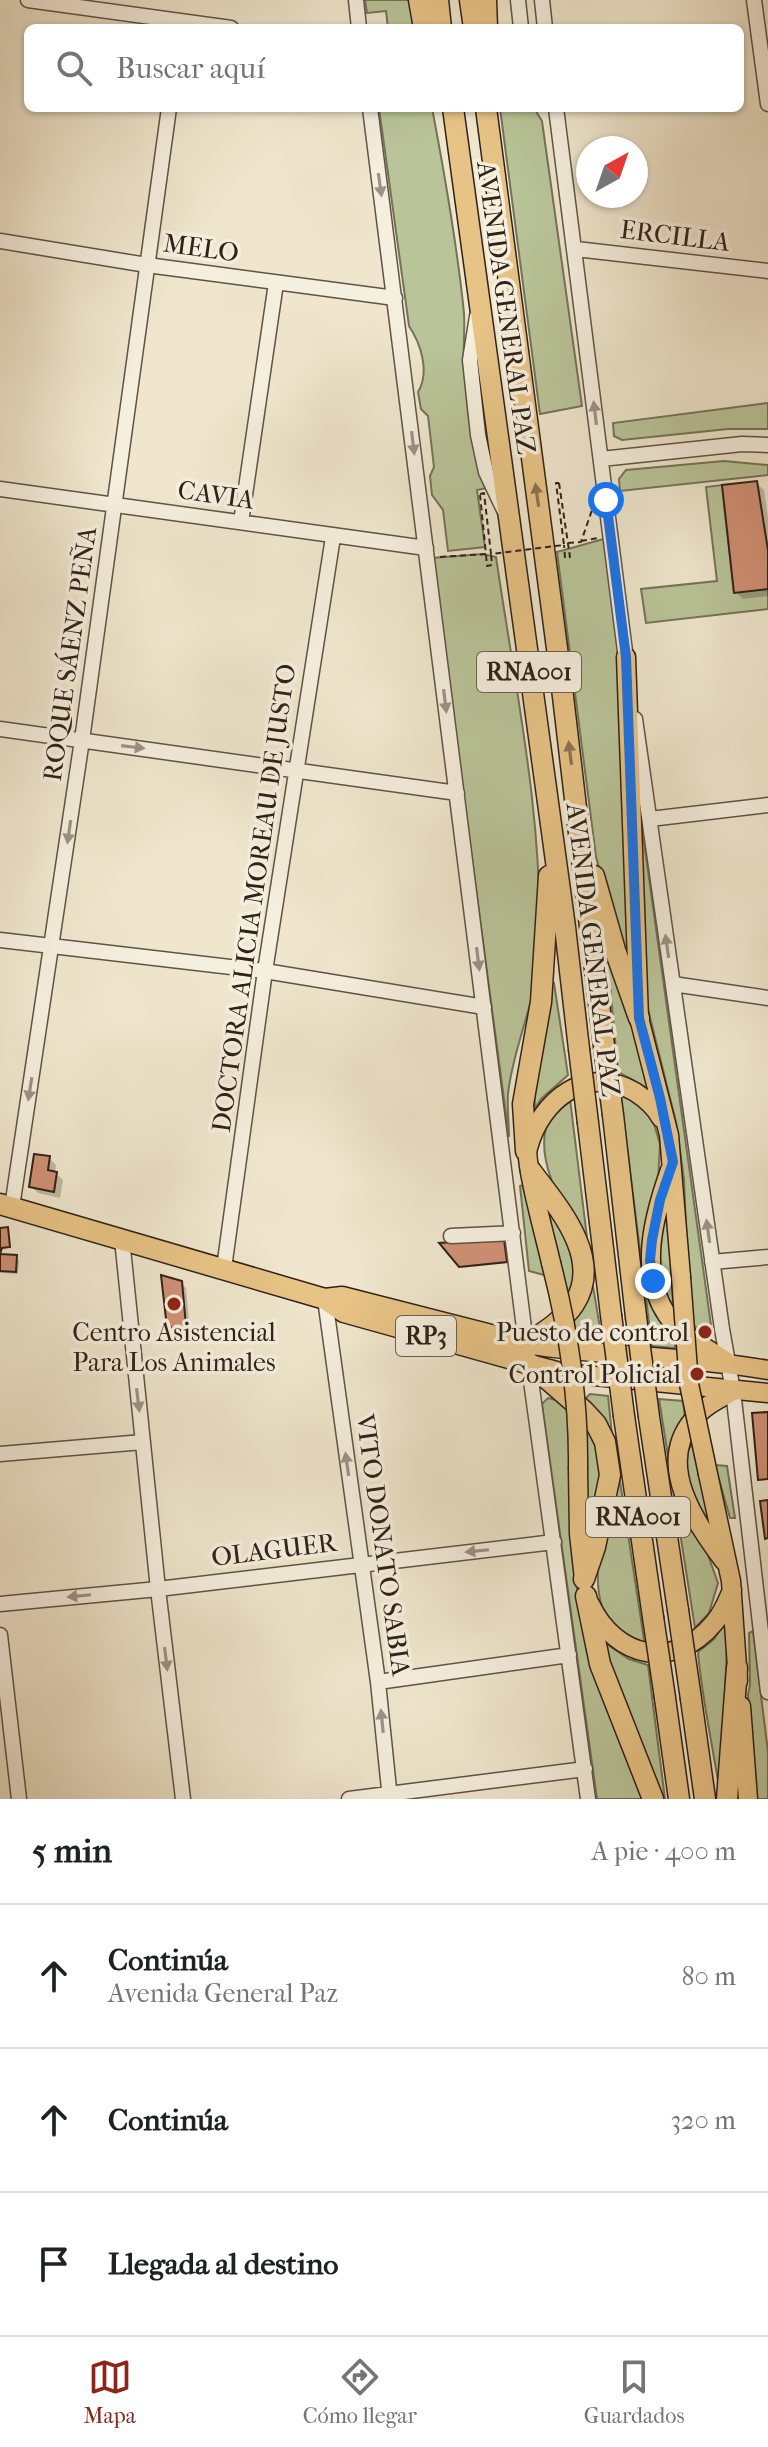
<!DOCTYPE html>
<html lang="es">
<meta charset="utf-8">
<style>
body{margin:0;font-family:"IM FELL French Canon",serif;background:#f2f2f2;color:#202124}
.compass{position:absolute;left:576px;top:136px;width:72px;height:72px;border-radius:50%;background:#fff;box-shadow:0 2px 6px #0004;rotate:40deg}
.stop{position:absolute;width:24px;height:24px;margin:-18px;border:6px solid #1a73e8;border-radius:50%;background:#fff}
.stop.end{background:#1a73e8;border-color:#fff;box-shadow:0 2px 8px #0008}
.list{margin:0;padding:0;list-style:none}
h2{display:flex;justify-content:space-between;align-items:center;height:104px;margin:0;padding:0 32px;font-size:34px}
h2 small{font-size:26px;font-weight:400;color:#757577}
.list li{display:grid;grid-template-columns:52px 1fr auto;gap:24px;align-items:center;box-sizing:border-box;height:144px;padding:0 32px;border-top:2px solid #e0e0e0}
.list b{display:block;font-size:30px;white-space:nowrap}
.list p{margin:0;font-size:26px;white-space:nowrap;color:#757577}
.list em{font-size:26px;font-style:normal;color:#757577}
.icon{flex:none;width:44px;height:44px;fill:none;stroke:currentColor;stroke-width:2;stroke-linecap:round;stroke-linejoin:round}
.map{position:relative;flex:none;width:768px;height:1799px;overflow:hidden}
.search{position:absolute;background:#fff;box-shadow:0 2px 6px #0004;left:24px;right:24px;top:24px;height:88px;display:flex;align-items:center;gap:20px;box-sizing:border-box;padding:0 28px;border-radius:12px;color:#757577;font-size:30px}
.sheet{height:536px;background:#fff}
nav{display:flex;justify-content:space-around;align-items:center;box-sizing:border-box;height:112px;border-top:2px solid #e0e0e0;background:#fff;font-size:22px;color:#757577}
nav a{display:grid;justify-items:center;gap:4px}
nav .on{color:#8f2418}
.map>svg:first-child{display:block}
</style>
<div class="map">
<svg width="768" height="1799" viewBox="0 0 768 1799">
<rect width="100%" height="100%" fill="#efe6cd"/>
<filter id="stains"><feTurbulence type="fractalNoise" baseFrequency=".0025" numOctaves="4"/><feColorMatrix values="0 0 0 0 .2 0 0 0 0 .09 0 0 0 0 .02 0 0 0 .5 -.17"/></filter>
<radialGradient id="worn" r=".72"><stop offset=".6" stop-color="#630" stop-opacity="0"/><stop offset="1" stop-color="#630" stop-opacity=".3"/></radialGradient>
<!-- green -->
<path fill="#b9c599" stroke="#747359" stroke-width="2" d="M365 0H412L417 28H388L386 11 367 13Z
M379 108H432C445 176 457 245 464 313 465 330 463 346 464 362 467 404 470 450 487 488L477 490 485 547 448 551 443 510 432 495 430 476 434 467 428 416 421 409 418 392C430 372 421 344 409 326Z
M500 108H534L542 121 582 406 540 414Z
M768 403V429H728L622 440 614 436 613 423Z
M724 461 768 465V475L620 491 619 479 626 470Z
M722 485 734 592 768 589V609L646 623 641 589 717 581 706 487Z
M607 538 621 658 632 983 596 857 557 552Z
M483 554 496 557C515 687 544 820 539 951 537 1001 513 1046 508 1094 507 1108 509 1123 509 1137L432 558Z
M639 806 711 1325 699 1330 690 1322 684 1179 676 1122 644 993Z
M607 947 652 1087 647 1088 618 1072 610 985 603 949Z
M550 982 554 983 568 1075 541 1099 535 1108 534 1087Z
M620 1091 646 1110 654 1124 660 1144 658 1183 647 1224 675 1334V1348L652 1346Z
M570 1099 589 1254C571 1220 530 1160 549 1120 552 1112 564 1105 570 1099Z
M523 1185 548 1276 529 1271 520 1186Z
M546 1199 577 1261 570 1300 557 1255Z
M669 1200 673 1310 657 1273 659 1236Z
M590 1268 602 1340 577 1337 573 1317Z
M590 1394 608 1396 613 1444 599 1412 585 1399Z
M548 1398 560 1401 568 1410 576 1584 584 1624 642 1799H597L542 1404Z
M659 1399 683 1401 685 1418 671 1452 718 1583 709 1613 695 1628Z
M585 1422 592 1430 603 1478 588 1534Z
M692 1444 713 1530 710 1531C700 1509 674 1466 692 1444Z
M617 1462 645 1646C633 1639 617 1633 609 1621 583 1584 609 1504 617 1462Z
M715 1465 727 1466 735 1518H730Z
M722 1627 728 1628 720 1794C713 1746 702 1700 698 1652L714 1639Z
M753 1631 768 1752V1799H755L754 1792 748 1695 750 1684 749 1633Z
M605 1643 629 1659 648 1665 665 1799H662L609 1669Z"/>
<!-- shadow -->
<path fill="#0003" d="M756 483 764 490 768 518V596L743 599 736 592Z
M49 1158 56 1165 55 1173 63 1180 60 1198 38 1193 31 1186Z
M0 1230H8L10 1247 2 1248V1256L16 1257 19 1260 18 1274 0 1273Z
M504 1242 507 1263 462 1268 443 1245Z
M181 1283 186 1288 190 1331 174 1332 169 1327Z"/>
<!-- building -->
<path fill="#d09075" stroke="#302119" stroke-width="2" d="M757 481 768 550V589L734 593 722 485Z
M34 1154 50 1156 48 1170 57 1172 54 1192 29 1187Z
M8 1227 10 1247 2 1248 0 1254V1228Z
M504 1239 507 1262 459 1267 439 1243Z
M0 1254 17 1255 16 1272 0 1271Z
M161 1275 182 1281 186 1326 167 1328Z
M768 1412V1479L758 1480 752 1413Z
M768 1500V1538L765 1539 760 1501Z"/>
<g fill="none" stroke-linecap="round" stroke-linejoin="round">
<defs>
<path id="minor" d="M28 0 231 28
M356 0 359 28
M518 0 521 28
M542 0 545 28
M754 0 768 104
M370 108 526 1344 588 1799
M556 108 627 667
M0 241 147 265 395 298
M576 249 768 271
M477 316 470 360 478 435 486 472 504 510
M601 459 742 444 768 445
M0 489 426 548
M241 522 276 283
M635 719 722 1329 733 1391 768 1692
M0 729 457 793
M650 819 768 805
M0 940 265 971 484 1007
M673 984 768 998
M12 1207 82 740 169 108
M451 1236 513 1233
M122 1239 158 1589 183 1799
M712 1262 768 1257
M224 1268 265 971 333 537
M325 1299 378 1682 390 1799
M0 1454 143 1442
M0 1604 158 1589 554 1542
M0 1635 19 1799
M378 1682 569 1655
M349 1799 585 1769"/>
<path id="major" d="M626 657 639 1018 669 1135 681 1277
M670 1170C654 1215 638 1272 667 1315 681 1335 707 1348 727 1362
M551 1263C547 1244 524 1161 528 1148 541 1099 587 1064 635 1092 646 1099 655 1107 661 1118
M526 1344C606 1357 688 1356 768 1370
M530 1364 564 1373 768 1393
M578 1469 579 1534 584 1579
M708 1474 731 1581 738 1681
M724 1561C696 1523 655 1465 693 1420 703 1406 719 1399 733 1391
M590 1604C616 1659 674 1671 714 1623 723 1613 727 1602 732 1590
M741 1706 748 1799"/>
<path id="highway" d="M419 0 424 28
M438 0 441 28
M470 0 474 28
M486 0 487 28
M453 108 565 927 579 1049
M486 108 560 671 604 1046
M594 876 615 950 639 1018
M613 1115 636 1317
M588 1123 611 1315
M526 1151 523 1104 541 1002 549 876
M0 1204 325 1299 344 1312 530 1364 584 1411 596 1424 605 1442 610 1475 595 1547 584 1579
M325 1299 342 1297 526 1344C543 1333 563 1321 574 1304 604 1258 557 1206 531 1171
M624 1416 653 1617
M649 1417 678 1610
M586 1596 600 1664 653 1799
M665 1698 679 1799
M691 1699 705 1799
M727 1799 737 1668"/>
</defs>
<!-- minor casing -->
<use href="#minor" stroke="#605246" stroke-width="17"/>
<!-- major casing -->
<use href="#major" stroke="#302119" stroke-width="21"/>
<!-- highway casing -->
<use href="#highway" stroke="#302119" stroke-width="23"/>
<!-- path -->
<path stroke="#302119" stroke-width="2" stroke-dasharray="6 4" stroke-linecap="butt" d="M559 483 570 557 565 558 564 545
M581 541 598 538
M568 543 581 542 592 510
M486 555 487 566 492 565 491 554
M440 557 486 554 480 495"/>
<!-- minor -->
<use href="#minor" stroke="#f5efde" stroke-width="14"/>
<!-- major -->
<use href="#major" stroke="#e8c386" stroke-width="18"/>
<!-- highway -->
<use href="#highway" stroke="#e8c386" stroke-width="20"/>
<defs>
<path id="major-bridge" d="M551 1263C569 1332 579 1397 578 1469
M681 1277 689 1384 708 1474"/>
<path id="highway-bridge" d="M604 1046 613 1115
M579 1049 588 1123
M611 1315 624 1416
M636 1317 649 1417
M678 1610 691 1699
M653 1617 665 1698"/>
</defs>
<!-- major-bridge casing -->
<use href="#major-bridge" stroke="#302119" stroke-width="21" stroke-linecap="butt"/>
<!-- highway-bridge casing -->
<use href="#highway-bridge" stroke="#302119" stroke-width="23" stroke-linecap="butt"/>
<!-- path-bridge -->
<path stroke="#302119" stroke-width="2" stroke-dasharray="6 4" stroke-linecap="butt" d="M480 494 484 493 491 554 564 545 556 483H559"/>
<!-- major-bridge -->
<use href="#major-bridge" stroke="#e8c386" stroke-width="18"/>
<!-- highway-bridge -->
<use href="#highway-bridge" stroke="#e8c386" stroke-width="20"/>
</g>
<!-- one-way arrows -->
<defs><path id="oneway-solid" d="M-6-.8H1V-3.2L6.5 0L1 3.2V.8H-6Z" transform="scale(2)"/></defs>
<g fill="#9c9285">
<use href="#oneway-solid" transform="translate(380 185) rotate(82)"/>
<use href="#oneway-solid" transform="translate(595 413) rotate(-97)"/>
<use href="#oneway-solid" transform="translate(413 443) rotate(83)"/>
<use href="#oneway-solid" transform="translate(445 701) rotate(83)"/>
<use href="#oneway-solid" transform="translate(133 747) rotate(7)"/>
<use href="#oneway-solid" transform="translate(69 832) rotate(98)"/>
<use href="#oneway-solid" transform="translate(667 946) rotate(-98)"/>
<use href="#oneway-solid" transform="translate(478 959) rotate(83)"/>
<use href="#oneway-solid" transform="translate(30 1089) rotate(99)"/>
<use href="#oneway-solid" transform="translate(708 1231) rotate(-98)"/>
<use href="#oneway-solid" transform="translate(138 1400) rotate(83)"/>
<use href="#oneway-solid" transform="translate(347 1464) rotate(-98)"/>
<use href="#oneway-solid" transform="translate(477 1551) rotate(174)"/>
<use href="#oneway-solid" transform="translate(79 1596) rotate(174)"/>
<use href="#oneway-solid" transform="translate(166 1659) rotate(83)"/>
<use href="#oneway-solid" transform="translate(382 1721) rotate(-96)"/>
</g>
<g fill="#8c7250">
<use href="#oneway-solid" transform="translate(537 495) rotate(-98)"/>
<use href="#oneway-solid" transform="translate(570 753) rotate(-97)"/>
</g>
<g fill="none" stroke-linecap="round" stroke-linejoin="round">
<!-- route -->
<path stroke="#1a73e8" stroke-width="10" d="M606 500 626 657 639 1018 660 1098 673 1162 660 1200 652 1240 650 1260 653 1281"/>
</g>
<!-- markers -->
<g fill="#8f2418" stroke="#f5efde" stroke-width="3">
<circle cx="174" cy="1304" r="8"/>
<circle cx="705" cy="1332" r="8"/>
<circle cx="697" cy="1374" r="8"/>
</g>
<g text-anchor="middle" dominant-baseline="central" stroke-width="7" stroke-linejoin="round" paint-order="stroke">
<!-- shield labels -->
<g fill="#f5efde" stroke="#6b5f54" stroke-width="2">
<rect x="477" y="652" width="104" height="40" rx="6"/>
<rect x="396" y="1316" width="60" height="40" rx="6"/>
<rect x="586" y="1497" width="104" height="40" rx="6"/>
</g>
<g font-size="24" font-weight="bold" fill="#302119">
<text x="529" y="672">RNA001</text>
<text x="426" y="1336">RP3</text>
<text x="638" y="1517">RNA001</text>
</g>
<!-- street labels -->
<g font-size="26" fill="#302119" stroke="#f5efde">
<text transform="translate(675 236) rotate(7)">ERCILLA</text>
<text transform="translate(201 248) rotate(8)">MELO</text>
<text transform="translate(506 308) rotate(82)">AVENIDA GENERAL PAZ</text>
<text transform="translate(216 495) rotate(8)">CAVIA</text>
<text transform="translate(70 654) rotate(-82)">ROQUE SÁENZ PEÑA</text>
<text transform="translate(254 898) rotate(-82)">DOCTORA ALICIA MOREAU DE JUSTO</text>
<text transform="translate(593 950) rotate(83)">AVENIDA GENERAL PAZ</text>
<text transform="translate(383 1545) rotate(82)">VITO DONATO SABIA</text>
<text transform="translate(274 1550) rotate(-7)">OLAGUER</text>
</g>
<!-- poi labels -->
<g font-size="26" fill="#302119" stroke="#f5efde" text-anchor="end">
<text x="174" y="1332" text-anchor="middle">Centro Asistencial<tspan x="174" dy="30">Para Los Animales</tspan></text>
<text x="689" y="1332">Puesto de control</text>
<text x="681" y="1374">Control Policial</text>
</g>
</g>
<rect width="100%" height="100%" filter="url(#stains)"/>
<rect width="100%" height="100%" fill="url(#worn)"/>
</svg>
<svg class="compass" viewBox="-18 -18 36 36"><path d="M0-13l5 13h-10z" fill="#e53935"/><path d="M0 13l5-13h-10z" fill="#757577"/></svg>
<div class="stop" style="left:606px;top:500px"></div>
<div class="stop end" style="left:653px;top:1281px"></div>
<div class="search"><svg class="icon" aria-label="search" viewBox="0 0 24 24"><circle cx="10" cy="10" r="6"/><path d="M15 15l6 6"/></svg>Buscar aquí</div>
</div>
<section class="sheet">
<h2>5 min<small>A pie · 400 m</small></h2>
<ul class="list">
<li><svg class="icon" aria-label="ahead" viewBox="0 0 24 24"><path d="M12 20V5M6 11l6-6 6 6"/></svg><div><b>Continúa</b><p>Avenida General Paz</p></div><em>80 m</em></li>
<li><svg class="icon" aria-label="ahead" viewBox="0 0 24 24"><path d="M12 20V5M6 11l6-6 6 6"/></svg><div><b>Continúa</b></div><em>320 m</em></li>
<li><svg class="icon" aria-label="arrive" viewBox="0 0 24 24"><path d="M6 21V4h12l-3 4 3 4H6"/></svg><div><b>Llegada al destino</b></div></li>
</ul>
</section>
<nav>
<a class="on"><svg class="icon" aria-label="map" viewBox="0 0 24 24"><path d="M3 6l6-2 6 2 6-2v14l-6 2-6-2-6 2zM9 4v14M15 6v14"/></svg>Mapa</a>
<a><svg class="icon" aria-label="directions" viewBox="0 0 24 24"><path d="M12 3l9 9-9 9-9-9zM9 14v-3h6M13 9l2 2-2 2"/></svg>Cómo llegar</a>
<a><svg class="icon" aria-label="saved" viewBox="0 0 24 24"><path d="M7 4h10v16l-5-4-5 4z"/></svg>Guardados</a>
</nav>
